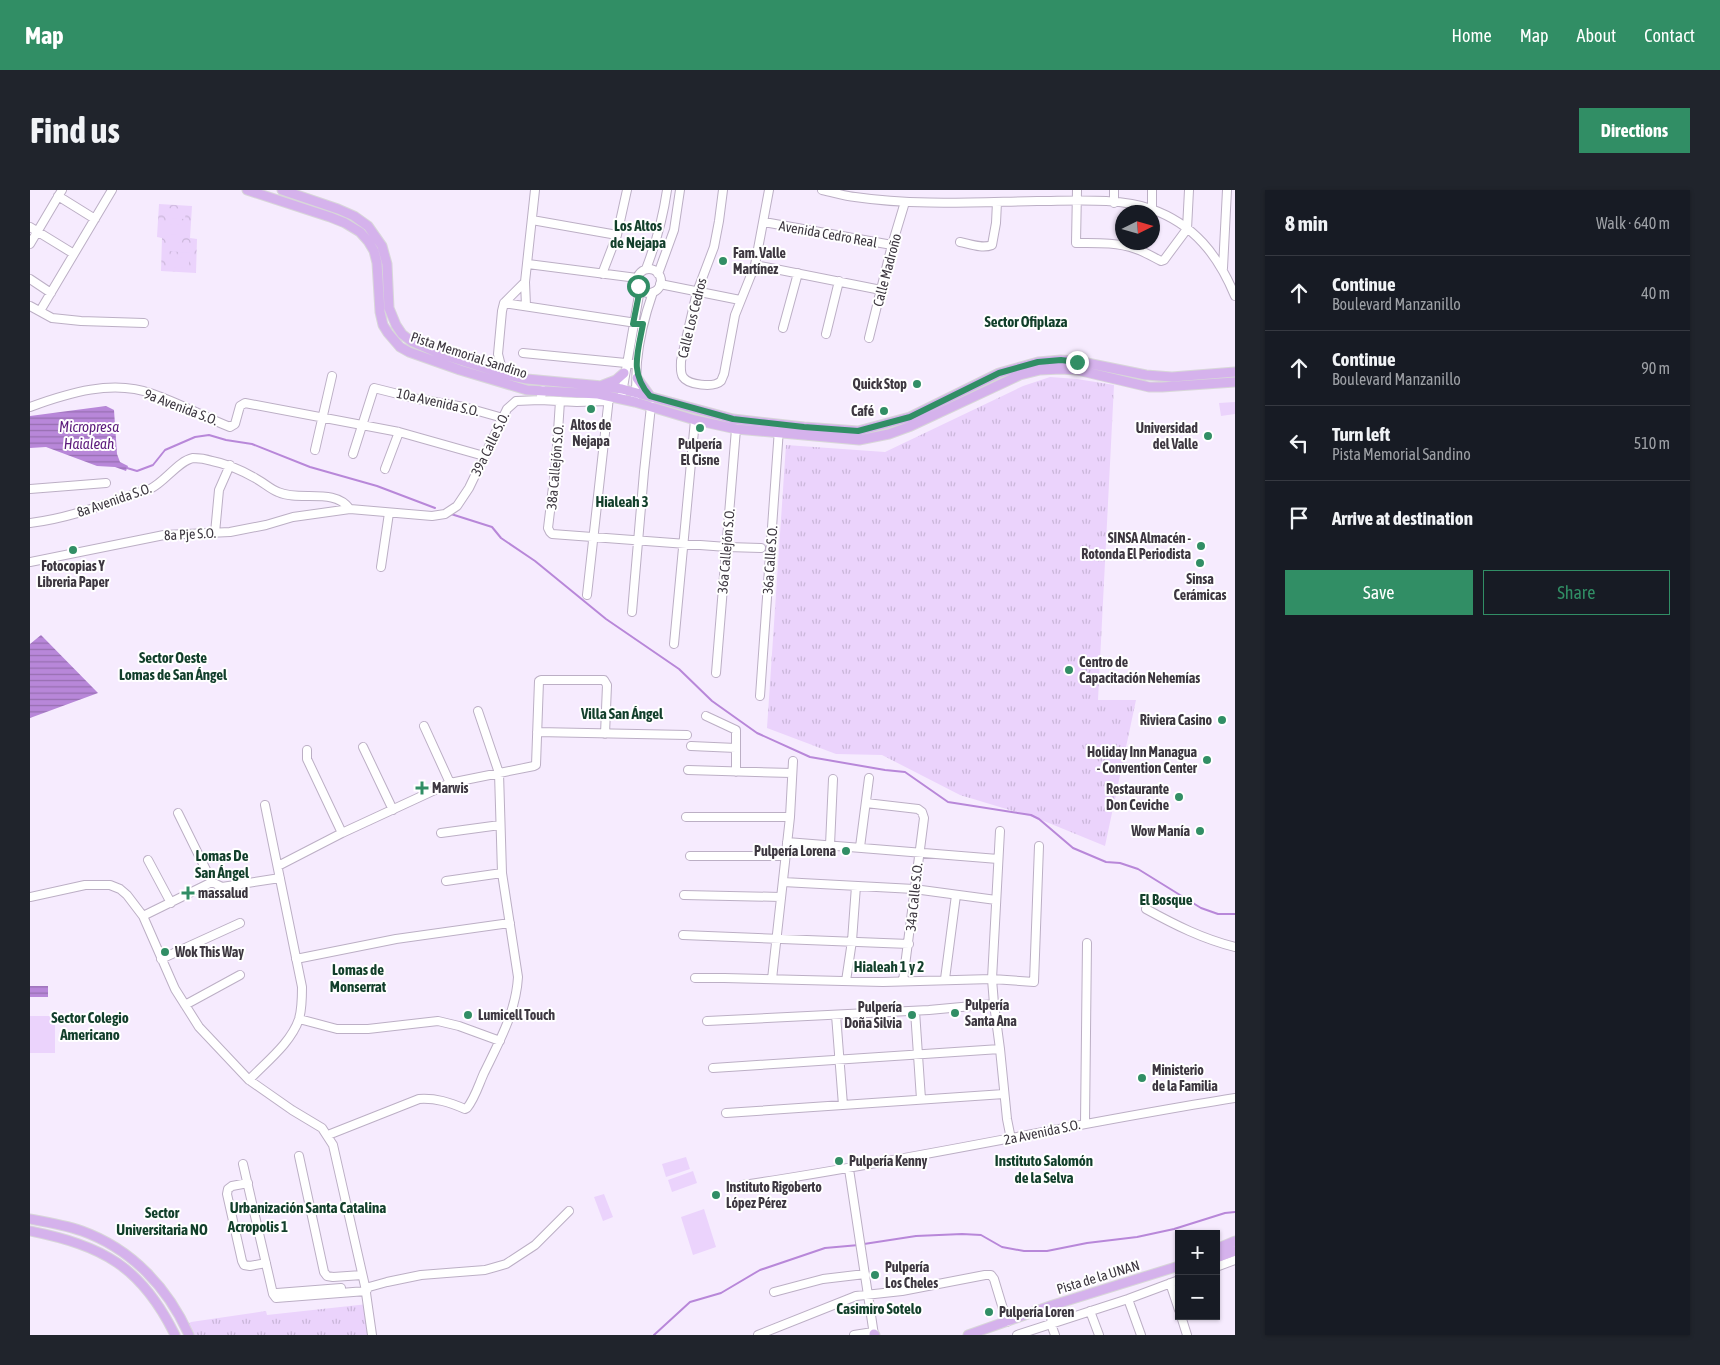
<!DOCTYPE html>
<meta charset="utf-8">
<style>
body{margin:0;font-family:"Asap Condensed",sans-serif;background:#20242c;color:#f1f3f6}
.controls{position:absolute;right:15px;bottom:15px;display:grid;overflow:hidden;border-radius:0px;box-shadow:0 1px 4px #0004}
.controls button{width:45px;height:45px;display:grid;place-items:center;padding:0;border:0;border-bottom:1px solid #363941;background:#171b24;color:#f1f3f6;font:25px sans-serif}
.compass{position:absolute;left:1085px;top:15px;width:45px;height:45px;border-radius:50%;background:#171b24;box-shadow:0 1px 4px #0004;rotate:85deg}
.stop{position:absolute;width:15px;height:15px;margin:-11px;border:4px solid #318e65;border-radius:50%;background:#fff}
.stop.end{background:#318e65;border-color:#fff;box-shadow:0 1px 5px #0008}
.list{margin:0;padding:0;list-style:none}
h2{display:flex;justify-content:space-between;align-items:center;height:65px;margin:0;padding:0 20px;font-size:21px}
h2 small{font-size:16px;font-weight:400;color:#9ea1a6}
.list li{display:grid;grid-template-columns:32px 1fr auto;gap:15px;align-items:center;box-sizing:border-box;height:75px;padding:0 20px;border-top:1px solid #363941}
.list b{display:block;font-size:19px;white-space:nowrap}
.list p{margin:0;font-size:16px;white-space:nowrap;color:#9ea1a6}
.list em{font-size:16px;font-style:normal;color:#9ea1a6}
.actions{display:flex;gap:10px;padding:15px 20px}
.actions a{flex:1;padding:11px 0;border:1px solid #318e65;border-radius:0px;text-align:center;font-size:18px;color:#318e65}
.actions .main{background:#318e65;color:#fff}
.icon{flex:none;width:28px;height:28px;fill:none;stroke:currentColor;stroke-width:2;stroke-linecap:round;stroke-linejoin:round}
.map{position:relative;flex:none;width:1205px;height:1145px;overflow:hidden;border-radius:0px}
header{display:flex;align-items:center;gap:30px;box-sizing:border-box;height:70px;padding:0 25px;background:#318e65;color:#fff}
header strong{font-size:24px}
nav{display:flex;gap:28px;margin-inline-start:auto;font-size:18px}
.intro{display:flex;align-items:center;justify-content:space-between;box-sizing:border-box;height:120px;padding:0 30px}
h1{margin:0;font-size:35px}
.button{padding:12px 22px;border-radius:0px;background:#318e65;color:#fff;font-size:18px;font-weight:700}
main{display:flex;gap:30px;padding:0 30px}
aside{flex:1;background:#171b24;border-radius:0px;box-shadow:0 1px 4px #0004}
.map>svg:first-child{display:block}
</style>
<header>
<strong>Map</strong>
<nav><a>Home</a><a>Map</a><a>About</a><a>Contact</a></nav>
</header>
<div class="intro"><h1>Find us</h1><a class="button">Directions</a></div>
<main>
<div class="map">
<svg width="1205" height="1145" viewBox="0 0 1205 1145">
<defs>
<pattern id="grass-tufts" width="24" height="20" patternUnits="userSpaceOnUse" patternTransform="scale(1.25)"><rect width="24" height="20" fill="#ebd3fc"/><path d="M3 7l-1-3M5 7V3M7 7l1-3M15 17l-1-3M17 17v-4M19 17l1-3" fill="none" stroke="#cab6d9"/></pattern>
<pattern id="park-crowns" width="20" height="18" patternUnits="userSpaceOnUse" patternTransform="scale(1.25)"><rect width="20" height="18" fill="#ebd3fc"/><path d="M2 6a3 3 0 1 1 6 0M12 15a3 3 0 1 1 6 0" fill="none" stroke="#cab6d9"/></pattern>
<pattern id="water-rules" width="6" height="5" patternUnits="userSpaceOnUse" patternTransform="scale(1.25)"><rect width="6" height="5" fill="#b887d9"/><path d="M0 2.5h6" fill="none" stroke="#976fb1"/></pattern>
</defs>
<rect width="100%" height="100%" fill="#f6ebfe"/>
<!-- grass -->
<path fill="url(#grass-tufts)" d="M1020 187 1047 189 1084 195 1068 510H1106L1075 656 1009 629 930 605 852 565 806 564 737 538 756 255 855 262 993 196Z
M338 1114 342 1145H159L155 1136 161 1132 236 1121 237 1125Z"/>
<!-- park -->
<path fill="url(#park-crowns)" d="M129 14 162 16 160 48 167 49 166 83 131 81 132 48 127 47Z"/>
<!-- pitch -->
<path fill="#ebd3fc" d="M135 18 156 19 155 29 135 28Z
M134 34 155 35 154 45 134 44Z
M140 52 160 53V63L139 61Z
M139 67 159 68V78L138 77Z
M1205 212V224L1191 226 1189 213Z
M0 826H25V863H0Z
M656 967 660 979 636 987 632 974Z
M663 981 667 993 642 1002 638 990Z
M574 1004 583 1027 573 1031 564 1007Z
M674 1019 686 1057 663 1065 651 1027Z"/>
<!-- water -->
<path fill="url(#water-rules)" d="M76 216 84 220 87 264 90 272 98 276 96 281 85 277 67 276 16 257 0 258V226Z
M11 445 68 503 0 528V454Z
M0 796H18V807H0Z"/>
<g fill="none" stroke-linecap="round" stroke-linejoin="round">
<!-- stream -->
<path stroke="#b887d9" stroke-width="2" d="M97 278 107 281 123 275 135 260 165 247 179 245 196 250 222 254 280 277 347 296 405 318
M421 324 462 337 471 348 505 371 576 429 649 479 682 511 727 543 780 567 855 580 875 582 918 612 1001 625 1009 629 1043 658 1076 672 1090 673 1108 679 1171 718 1188 724H1205
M834 1054 886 1046 932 1044 951 1045 972 1057 994 1061H1017L1057 1053 1107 1047 1144 1039 1195 1023 1205 1022
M624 1145 660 1112 691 1103 730 1080 795 1058 829 1055"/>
<defs>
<path id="minor" d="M693 0 689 31 684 57 667 102 651 171C651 176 650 183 653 187 658 195 684 198 691 191 692 189 693 186 694 184L705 125 725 75 739 0
M792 0C803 2 814 6 825 7 886 16 947 12 1007 11 1040 11 1090 7 1121 19 1164 34 1188 65 1205 106
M1047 0 1046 53C1066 53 1086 52 1106 59 1115 62 1123 67 1131 71L1134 70 1157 39 1159 0
M28 6 65 29
M1084 13V0
M1122 19V0
M502 30 587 45
M734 32 862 55
M0 37 44 64
M930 52C940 54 952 59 962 55L966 33 967 12
M0 54 32 0
M498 74 607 88
M725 75 851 100
M1193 78 1197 0
M616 79C626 53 633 28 637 0
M607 91a12 12 0 1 1 24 0a12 12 0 1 1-24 0Z
M572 84 587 45 597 0
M628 84 644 40 650 0
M0 89 21 103
M495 92 496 116
M630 94 710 110
M474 113 613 134
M0 116 22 128 51 131 114 133
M10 121 82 0
M753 138 768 83
M796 144 809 91
M839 148 862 55 875 12
M493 163 606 174
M477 185 472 180 468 164 472 121 474 113 495 92 505 0
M605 208C607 196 606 184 607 172 609 148 615 125 623 102
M591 209 610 99
M510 210 547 212 579 211
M530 211 526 272 518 338 520 342 522 344 697 357 731 358
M0 217C38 203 83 189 123 204 149 213 174 227 200 237L205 234 210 216 215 213 369 242 454 266
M285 260 302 186
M323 264 344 198 388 209 434 217 473 228
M355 279 369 242
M0 299 76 293
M0 333C42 328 80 312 120 299 135 292 148 271 163 268 170 268 176 269 182 271 198 274 211 280 225 288 233 292 240 299 248 302 270 312 304 297 320 319
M185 343 189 300 200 275
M0 372 134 345 200 342 236 335 263 327 320 319 402 326 415 324 427 316 439 298 477 219 486 211 510 210 513 200
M351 377 359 323
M557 405 579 207
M602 422 614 282 621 216
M644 454 665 230
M686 483 706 239
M730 506 749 239
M676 526 706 540V582
M394 536 420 593
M507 542 657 545
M661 556 706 558
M333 557 363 620
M277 560V569L312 643
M658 580 762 583
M836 613 888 619 892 622 894 628 873 791
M148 623 182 692 192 697 250 688
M656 627H760
M970 641 962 789 964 814 970 859 977 929 981 949
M411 643 470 635
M757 652 968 669
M800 655 803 589
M830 657 839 588
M660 666H755
M118 670 141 713
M248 676 312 643 420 593 504 576 506 575 509 491 511 490H574L577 495 575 544
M416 691 472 683
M753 692 884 699 966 710
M654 705 751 707
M0 707 55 695H80L90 699 97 705 113 726 145 799 169 837 219 890 262 920 292 938 303 955 335 1096 342 1145
M1116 719C1145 735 1173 749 1205 757
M113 726 182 692
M653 745 879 754
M131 769 210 733
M266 769 366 749 480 733
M665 788H694L853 792 962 789 1004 792 1009 656
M742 789 760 627 763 571
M915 789 926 705
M816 791 822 751 826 696
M155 815 210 785
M885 821 891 909
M806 825 813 915
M269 829 307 839H338L408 831 429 836 470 851
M677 831 899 820 964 814
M683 878 970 859
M219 890C236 872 261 853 269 829 272 819 272 808 272 797L235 615
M696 923 974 904
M1055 933 1057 753
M298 945 389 909C406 908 419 912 435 919L437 918C445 908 449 894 454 883 469 852 486 822 488 787L472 683 469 583 448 521
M269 966 294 1082 297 1086 303 1087 332 1085
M213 974 243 1104 246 1108 336 1101 339 1097 357 1092 391 1085 455 1080 476 1074 505 1055 539 1021
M819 979 844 1145
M218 993 202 996 198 999 197 1004 212 1071 214 1075 220 1076 236 1073
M713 995C878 971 1040 934 1205 908
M1186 1077 1205 1070
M1140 1093 1149 1120
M744 1102 793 1089 835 1084
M247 1103 311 1098
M1098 1109 1111 1145
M1023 1115 1021 1134 1025 1145
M1060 1121 1069 1145
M1151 1126 1157 1145
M728 1145 826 1106 872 1101 955 1085H961L964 1089 977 1132
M824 1145 843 1142
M987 1145 1098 1109 1149 1090"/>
<path id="major" d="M217 0 300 27 315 33 330 42 338 51 344 61 347 73 350 122 353 135 358 143 370 157 379 162 430 180 497 200 568 204 605 212 665 230 706 239 829 250 859 244 881 236 990 185 1010 180 1031 179 1047 180 1119 197H1132L1205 192
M252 0 308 19 324 26 338 36 352 56 357 74 359 118 366 135 372 144 381 151 411 164 477 185 497 189 572 196 592 199 703 229 774 237 828 241 880 227 969 183 1008 172 1031 170 1047 171 1116 185 1142 187 1205 182
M607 188 620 206
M573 195 586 190 594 183
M0 1029C17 1032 35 1035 52 1041 102 1059 138 1098 159 1145
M0 1041C73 1056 111 1076 145 1145
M1186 1059 1205 1051
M1186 1068 1205 1061
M844 1144 845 1145
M938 1145 1023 1115 1149 1076"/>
</defs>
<!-- minor casing -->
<use href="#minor" stroke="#bcafc5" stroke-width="10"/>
<!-- major casing -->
<use href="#major" stroke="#d8d7d9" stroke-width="11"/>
<!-- minor -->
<use href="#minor" stroke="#fff" stroke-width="8"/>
<!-- major -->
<use href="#major" stroke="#d5b2ec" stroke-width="9"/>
</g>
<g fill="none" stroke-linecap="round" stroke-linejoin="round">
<!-- route -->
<path stroke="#318e65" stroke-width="6" d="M608 96 610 99 603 134H613C608 162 599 183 620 206L703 229 774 237 828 241 880 227 969 183 1008 172 1031 170 1047 172"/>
</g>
<!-- markers -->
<g fill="#318e65" stroke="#fff" stroke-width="2">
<circle cx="693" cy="71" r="5"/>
<circle cx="887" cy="194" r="5"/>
<circle cx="561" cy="219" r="5"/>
<circle cx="854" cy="221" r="5"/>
<circle cx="670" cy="238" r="5"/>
<circle cx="1178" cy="246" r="5"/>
<circle cx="1171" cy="356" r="5"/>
<circle cx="43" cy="360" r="5"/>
<circle cx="1170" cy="373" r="5"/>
<circle cx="1039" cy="480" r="5"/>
<circle cx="1192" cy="530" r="5"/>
<circle cx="1177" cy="570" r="5"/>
<path d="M389.5 590.5h5v5h5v5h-5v5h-5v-5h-5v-5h5z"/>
<circle cx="1149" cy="607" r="5"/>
<circle cx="1170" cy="641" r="5"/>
<circle cx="816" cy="661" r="5"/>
<path d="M155.5 695.5h5v5h5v5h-5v5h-5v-5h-5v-5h5z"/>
<circle cx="135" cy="762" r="5"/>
<circle cx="925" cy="823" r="5"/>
<circle cx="438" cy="825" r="5"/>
<circle cx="882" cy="825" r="5"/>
<circle cx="1112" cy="888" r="5"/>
<circle cx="809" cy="971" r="5"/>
<circle cx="686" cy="1005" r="5"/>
<circle cx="845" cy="1085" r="5"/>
<circle cx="959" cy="1122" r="5"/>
</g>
<g text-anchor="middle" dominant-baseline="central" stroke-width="4" stroke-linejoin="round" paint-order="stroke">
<!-- street labels -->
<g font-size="14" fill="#3d3740" stroke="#fff">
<text transform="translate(798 44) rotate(10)">Avenida Cedro Real</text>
<text transform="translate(857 80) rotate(-75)">Calle Madroño</text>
<text transform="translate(662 128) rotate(-76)">Calle Los Cedros</text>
<text transform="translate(439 165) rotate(18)">Pista Memorial Sandino</text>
<text transform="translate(408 212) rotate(13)">10a Avenida S.O.</text>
<text transform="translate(151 217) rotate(21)">9a Avenida S.O.</text>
<text transform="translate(460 254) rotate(-64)">39a Calle S.O.</text>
<text transform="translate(525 277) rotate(-85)">38a Callejón S.O.</text>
<text transform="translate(84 310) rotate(-19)">8a Avenida S.O.</text>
<text transform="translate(160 344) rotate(-3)">8a Pje S.O.</text>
<text transform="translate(696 361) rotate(-85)">36a Callejón S.O.</text>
<text transform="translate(740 370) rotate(-86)">36a Calle S.O.</text>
<text transform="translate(884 707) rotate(-84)">34a Calle S.O.</text>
<text transform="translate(1012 942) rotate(-12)">2a Avenida S.O.</text>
<text transform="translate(1068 1087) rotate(-17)">Pista de la UNAN</text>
</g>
<!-- poi labels -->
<g font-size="14" font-weight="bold" fill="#3d3740" stroke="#fff" text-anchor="start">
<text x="703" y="63">Fam. Valle<tspan x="703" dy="16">Martínez</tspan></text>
<text x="877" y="194" text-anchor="end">Quick Stop</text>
<text x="844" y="221" text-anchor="end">Café</text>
<text x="561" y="235" text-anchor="middle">Altos de<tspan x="561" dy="16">Nejapa</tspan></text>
<text x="1168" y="238" text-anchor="end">Universidad<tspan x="1168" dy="16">del Valle</tspan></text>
<text x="670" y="254" text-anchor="middle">Pulpería<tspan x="670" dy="16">El Cisne</tspan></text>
<text x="1161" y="348" text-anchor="end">SINSA Almacén -<tspan x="1161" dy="16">Rotonda El Periodista</tspan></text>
<text x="43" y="376" text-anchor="middle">Fotocopias Y<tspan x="43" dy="16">Libreria Paper</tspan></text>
<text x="1170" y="389" text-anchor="middle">Sinsa<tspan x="1170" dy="16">Cerámicas</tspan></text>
<text x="1049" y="472">Centro de<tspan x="1049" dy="16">Capacitación Nehemías</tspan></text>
<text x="1182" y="530" text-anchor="end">Riviera Casino</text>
<text x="1167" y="562" text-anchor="end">Holiday Inn Managua<tspan x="1167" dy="16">- Convention Center</tspan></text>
<text x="402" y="598">Marwis</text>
<text x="1139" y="599" text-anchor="end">Restaurante<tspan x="1139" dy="16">Don Ceviche</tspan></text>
<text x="1160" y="641" text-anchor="end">Wow Manía</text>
<text x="806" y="661" text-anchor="end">Pulpería Lorena</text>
<text x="168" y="703">massalud</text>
<text x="145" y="762">Wok This Way</text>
<text x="935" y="815">Pulpería<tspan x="935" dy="16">Santa Ana</tspan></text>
<text x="872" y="817" text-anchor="end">Pulpería<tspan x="872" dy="16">Doña Silvia</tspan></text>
<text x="448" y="825">Lumicell Touch</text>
<text x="1122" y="880">Ministerio<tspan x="1122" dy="16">de la Familia</tspan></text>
<text x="819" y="971">Pulpería Kenny</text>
<text x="696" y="997">Instituto Rigoberto<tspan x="696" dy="16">López Pérez</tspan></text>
<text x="855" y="1077">Pulpería<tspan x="855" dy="16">Los Cheles</tspan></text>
<text x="969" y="1122">Pulpería Loren</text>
</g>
<!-- neighbourhood labels -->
<g font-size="15" font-weight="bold" fill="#123f2b" stroke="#fff">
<text x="608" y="35">Los Altos<tspan x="608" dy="17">de Nejapa</tspan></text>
<text x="996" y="131">Sector Ofiplaza</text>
<text x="592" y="311">Hialeah 3</text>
<text x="143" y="467">Sector Oeste<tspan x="143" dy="17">Lomas de San Ángel</tspan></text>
<text x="592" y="523">Villa San Ángel</text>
<text x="192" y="665">Lomas De<tspan x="192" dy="17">San Ángel</tspan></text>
<text x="1136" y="709">El Bosque</text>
<text x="859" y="776">Hialeah 1 y 2</text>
<text x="328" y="779">Lomas de<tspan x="328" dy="17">Monserrat</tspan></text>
<text x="60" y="827">Sector Colegio<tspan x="60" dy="17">Americano</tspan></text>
<text x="1014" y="970">Instituto Salomón<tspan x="1014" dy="17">de la Selva</tspan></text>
<text x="278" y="1017">Urbanización Santa Catalina</text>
<text x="132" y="1022">Sector<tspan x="132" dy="17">Universitaria NO</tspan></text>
<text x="228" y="1036">Acropolis 1</text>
<text x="849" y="1118">Casimiro Sotelo</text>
</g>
<!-- water labels -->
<g font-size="15" font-style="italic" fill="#5b1a7b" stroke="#fff">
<text x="59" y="236">Micropresa<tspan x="59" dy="17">Haialeah</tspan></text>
</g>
</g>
</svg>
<div class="controls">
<button>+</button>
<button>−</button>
</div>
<svg class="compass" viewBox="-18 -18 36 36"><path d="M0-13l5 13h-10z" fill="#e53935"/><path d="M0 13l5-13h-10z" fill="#9ea1a6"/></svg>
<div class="stop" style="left:608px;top:96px"></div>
<div class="stop end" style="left:1047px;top:172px"></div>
</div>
<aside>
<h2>8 min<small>Walk · 640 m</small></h2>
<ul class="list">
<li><svg class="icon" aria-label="ahead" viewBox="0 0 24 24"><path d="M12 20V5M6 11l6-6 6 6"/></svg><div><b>Continue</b><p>Boulevard Manzanillo</p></div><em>40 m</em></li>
<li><svg class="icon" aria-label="ahead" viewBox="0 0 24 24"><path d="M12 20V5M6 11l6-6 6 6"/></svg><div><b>Continue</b><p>Boulevard Manzanillo</p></div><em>90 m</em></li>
<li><svg class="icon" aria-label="left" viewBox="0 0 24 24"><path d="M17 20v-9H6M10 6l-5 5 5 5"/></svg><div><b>Turn left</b><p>Pista Memorial Sandino</p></div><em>510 m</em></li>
<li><svg class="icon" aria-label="arrive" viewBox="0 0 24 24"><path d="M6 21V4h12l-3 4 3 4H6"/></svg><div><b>Arrive at destination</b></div></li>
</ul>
<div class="actions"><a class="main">Save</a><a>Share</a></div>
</aside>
</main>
